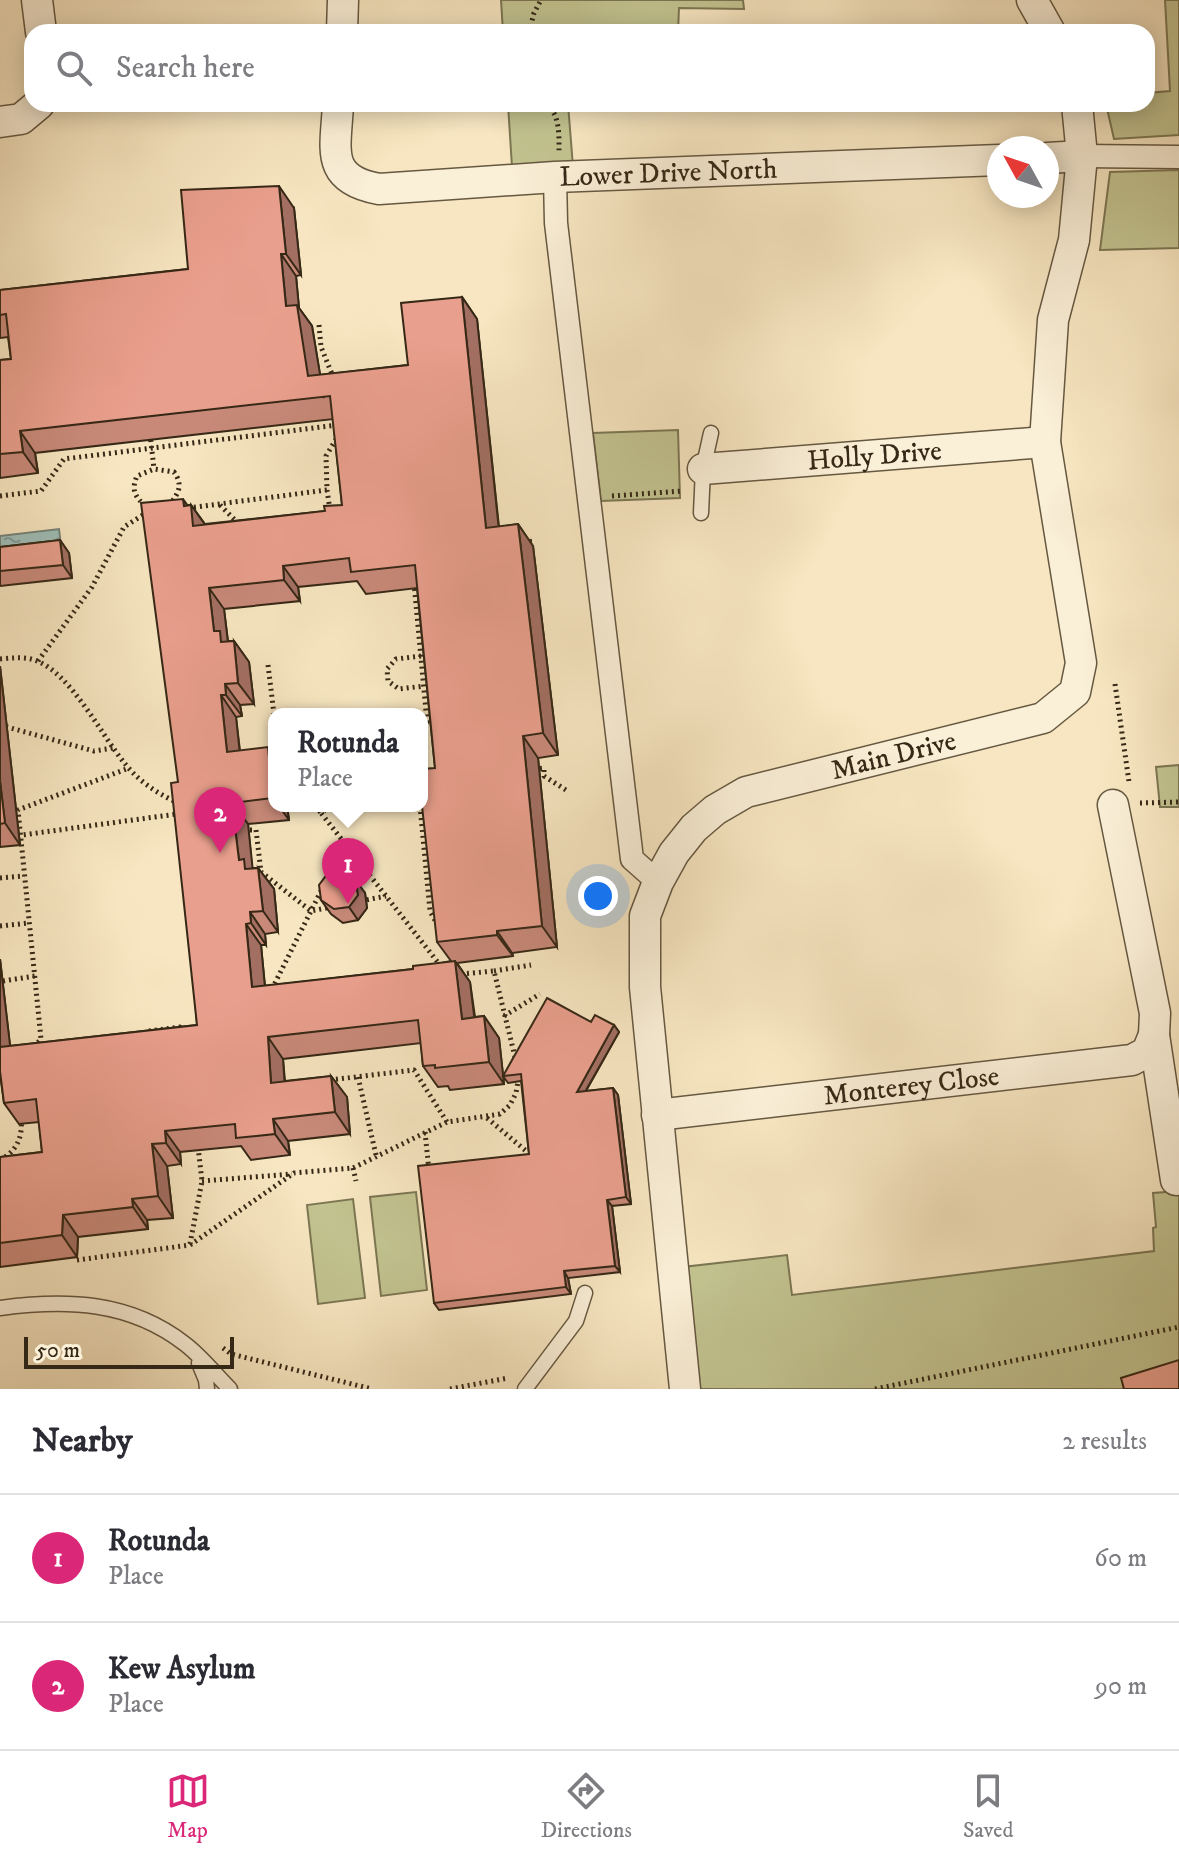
<!DOCTYPE html>
<style>
body{margin:0;font-family:"IM FELL DW Pica",serif;background:#f2f2f3;color:#2b2b33}
.compass{position:absolute;left:987px;top:136px;width:72px;height:72px;border-radius:50%;background:#fff;box-shadow:0 4px 20px #0003;rotate:310deg}
.scale{position:absolute;left:24px;bottom:20px;width:210px;box-sizing:border-box;padding-left:8px;border:4px solid #362816;border-top:0;font-size:22px;line-height:28px;white-space:nowrap;color:#362816;-webkit-text-stroke:6px #faefd7;paint-order:stroke}
.you{position:absolute;left:598px;top:896px;width:28px;height:28px;margin:-20px;border:6px solid #fff;border-radius:50%;background:#1a73e8;box-shadow:0 0 0 12px #1a73e833}
.badge{display:grid;place-items:center;width:52px;height:52px;border-radius:50%;background:#db2777;color:#fff;font-size:26px;font-weight:700}
.pin{position:absolute;translate:-50% -66px;filter:drop-shadow(0 2px 4px #0008)}
.pin::after{content:'';position:absolute;top:42px;width:28px;height:24px;background:inherit;clip-path:polygon(0 0,100% 0,50% 100%)}
.popup{position:absolute;left:268px;top:708px;width:160px;height:104px;box-sizing:border-box;display:grid;place-content:center;border-radius:16px;background:#fff;filter:drop-shadow(0 2px 6px #0005);font-size:26px;white-space:nowrap;color:#7c7c81}
.popup b{font-size:30px;color:#2b2b33}
.popup::after{content:'';position:absolute;left:50%;top:100%;margin-left:-16px;border:16px solid transparent;border-top-color:#fff}
.list{margin:0;padding:0;list-style:none}
h2{display:flex;justify-content:space-between;align-items:center;height:104px;margin:0;padding:0 32px;font-size:34px}
h2 small{font-size:26px;font-weight:400;color:#7c7c81}
.list li{display:grid;grid-template-columns:52px 1fr auto;gap:24px;align-items:center;box-sizing:border-box;height:128px;padding:0 32px;border-top:2px solid #e1e1e2}
.list b{display:block;font-size:30px;white-space:nowrap}
.list p{margin:0;font-size:26px;white-space:nowrap;color:#7c7c81}
.list em{font-size:26px;font-style:normal;color:#7c7c81}
.icon{flex:none;width:44px;height:44px;fill:none;stroke:currentColor;stroke-width:2;stroke-linecap:round;stroke-linejoin:round}
.map{position:relative;flex:none;width:1179px;height:1389px;overflow:hidden}
.search{position:absolute;background:#fff;box-shadow:0 4px 20px #0003;left:24px;right:24px;top:24px;height:88px;display:flex;align-items:center;gap:20px;box-sizing:border-box;padding:0 28px;border-radius:24px;color:#7c7c81;font-size:30px}
.sheet{height:360px;background:#fff}
nav{display:flex;justify-content:space-around;align-items:center;box-sizing:border-box;height:112px;border-top:2px solid #e1e1e2;background:#fff;font-size:22px;color:#7c7c81}
nav a{display:grid;justify-items:center;gap:4px}
nav .on{color:#db2777}
.map>svg:first-child{display:block}
</style>
<div class="map">
<svg width="1179" height="1389" viewBox="0 0 1179 1389">
<defs>
<pattern id="water-ripples" width="26" height="14" patternUnits="userSpaceOnUse" patternTransform="scale(2)"><rect width="26" height="14" fill="#9ebeb8"/><path d="M2 4q2-2 4 0t4 0M15 11q2-2 4 0t4 0" fill="none" stroke="#829a95"/></pattern>
</defs>
<rect width="100%" height="100%" fill="#f7e6c1"/>
<filter id="stains"><feTurbulence type="fractalNoise" baseFrequency=".0025" numOctaves="4"/><feColorMatrix values="0 0 0 0 .2 0 0 0 0 .09 0 0 0 0 .02 0 0 0 .5 -.17"/></filter>
<radialGradient id="worn" r=".72"><stop offset=".6" stop-color="#630" stop-opacity="0"/><stop offset="1" stop-color="#630" stop-opacity=".3"/></radialGradient>
<!-- park -->
<path fill="#c2c390" stroke="#7c7653" stroke-width="2" d="M501 0H743L744 9 679 8 678 32H503Z
M1165 0H1179V135L1114 139 1106 104H1147V93L1170 91Z
M508 104H568L574 179 513 183Z
M1179 170V248L1100 250 1110 172Z
M678 430 680 498 601 501 593 433Z
M1179 765V807H1160L1156 767Z
M1179 1191V1378L1146 1389H697L683 1267 787 1255 792 1295 1154 1251 1153 1228 1156 1227 1153 1193Z
M416 1192 427 1290 381 1296 370 1197Z
M353 1199 365 1298 318 1304 307 1205Z"/>
<!-- water -->
<path fill="url(#water-ripples)" stroke="#748277" stroke-width="2" d="M59 529 62 554 0 561V536Z"/>
<g fill="none" stroke-linecap="round" stroke-linejoin="round">
<defs>
<path id="service" d="M701 513 703 469 711 433
M0 1308C66 1299 130 1301 185 1344 202 1357 215 1374 230 1389
M199 1363 206 1380 207 1389
M525 1389 576 1321 585 1293"/>
<path id="pedestrian" d="M1082 156 1179 157
M555 177 556 223 632 859 658 882"/>
<g id="minor">
<path d="M37 0 41 32"/>
<path d="M1032 0 1050 32"/>
<path d="M342 32 343 0"/>
<path id="s1" d="M338 104C336 149 324 179 379 189L555 177 999 160"/>
<path d="M0 122 21 119 39 104"/>
<path d="M1047 158 1082 156"/>
<path id="s2" d="M703 469 1045 442"/>
<path d="M1113 805 1155 1013 1154 1035 1176 1180"/>
<path id="s3" d="M657 1115 1132 1060 1147 1052 1154 1035"/>
<path id="s4" d="M685 1389 645 987V916L658 882 674 853 694 828 715 810 746 792 1043 718 1075 692 1081 663 1045 442 1053 320 1074 240 1082 156 1077 104"/>
</g>
</defs>
<!-- service casing -->
<use href="#service" stroke="#665841" stroke-width="17"/>
<!-- pedestrian casing -->
<use href="#pedestrian" stroke="#665841" stroke-width="25"/>
<!-- minor casing -->
<use href="#minor" stroke="#665841" stroke-width="33"/>
<!-- path -->
<path stroke="#362816" stroke-width="5" stroke-dasharray="2 4" stroke-linecap="butt" d="M529 32 534 13 541 0
M546 104C560 114 559 135 559 151
M319 325 321 347 334 379
M150 434 154 469
M327 490 330 510
M0 496 41 491 64 459 338 425
M612 496 682 491
M220 505 238 523
M145 506C135 496 131 490 137 476L154 469 174 472C183 485 179 492 171 503
M188 508 327 490 326 456 338 436
M524 542 535 541
M414 583 427 722 422 727
M421 656 396 659 387 669 388 681 399 689 424 686
M0 659C13 658 25 656 37 661 72 675 101 735 126 765 140 782 157 793 176 802
M38 661 92 587 124 527 146 513
M268 665 274 714
M1115 684 1129 782
M0 727H7L94 751 113 748
M534 769 544 768V776L569 792
M1140 803 1179 802
M316 806 321 813
M330 806 321 813 440 965
M420 806 430 911 437 924
M244 830H256L261 872 311 911 331 907
M0 838 177 814
M0 878 24 876
M327 878 345 844
M361 901 386 896
M0 926 29 923
M494 971 531 965
M461 974 494 971 516 1061
M3 981 35 976
M272 989 323 887
M504 1016 540 994
M149 1031 180 1027 186 1031
M34 1047 41 1039 18 810 129 768
M358 1077 376 1155
M330 1080 414 1070 447 1122
M487 1118 532 1156
M425 1132 429 1171
M0 1160C17 1151 23 1137 21 1118
M353 1168 356 1181
M202 1181 292 1174
M190 1244 202 1181 198 1147
M77 1260 190 1245 294 1173 353 1168 447 1122 500 1114 510 1105 516 1093 519 1075
M223 1348 231 1354 372 1389
M450 1389 508 1378
M875 1389 1179 1327"/>
<!-- service -->
<use href="#service" stroke="#faefd7" stroke-width="14"/>
<!-- pedestrian -->
<use href="#pedestrian" stroke="#faefd7" stroke-width="22"/>
<!-- minor -->
<use href="#minor" stroke="#faefd7" stroke-width="30"/>
</g>
<!-- wall -->
<path fill="#c88979" stroke="#362816" stroke-width="2" fill-rule="evenodd" d="M294 208 301 275 296 276 299 308 312 326 320 375 408 365 462 297 477 319 499 527 518 524 533 546 558 755 538 758 557 947 512 953 513 956 457 963 470 982 475 1017 484 1016 499 1038 504 1084 450 1090 448 1086 438 1087 423 1066 421 1043 283 1059 285 1081 331 1076 347 1097 350 1134 288 1141 290 1155 251 1160 241 1146 180 1152 181 1164 167 1166 173 1218 147 1220 148 1229 78 1237 77 1257 0 1267V1157L42 1152 39 1122 19 1124 4 1103 1 1081H0V959L10 1046 197 1025 178 782 188 505H191L205 524 325 511 342 505 333 419 35 453 38 473 0 478V360L11 359 8 337 0 338V290L188 269ZM357 581 366 594 417 588 435 768 437 942 451 961 413 969 265 986 261 945H266L265 934 278 932 274 889 258 868H252L248 824 289 820 287 806H274V756L240 751 236 717 242 716 240 705 254 704 249 662 234 641H228L224 609 300 601 298 587Z
M60 540 69 553 72 578 0 586V547Z
M0 666 20 845 0 847Z
M365 893 367 908 358 920 343 923 331 914 321 900Z
M614 1025 619 1032 586 1091 613 1088 618 1095 631 1204 612 1206 620 1272 568 1278 571 1294 439 1310 434 1303 529 1154 521 1081 508 1083 503 1076Z"/>
<!-- shaded-wall -->
<path fill="#a36f63" stroke="#362816" stroke-width="2" d="M279 186 294 208 301 275 286 254Z
M281 254 296 276 299 308 312 326 324 398 308 376 286 306Z
M462 297 477 319 501 550 486 528Z
M20 431 35 453 38 473 23 452Z
M183 499 191 510V505L206 526H193L184 506Z
M518 524 533 546 558 755 543 733Z
M60 540 69 553 72 578 63 565Z
M283 566 298 587 300 601 284 580Z
M209 588 224 609 228 643 236 664 214 631Z
M234 641 249 662 254 704 238 683Z
M0 666 20 845 5 823 0 781Z
M225 684 240 705 242 716 226 695Z
M221 695 236 717 242 774 227 752Z
M523 736 538 758 557 947 542 926Z
M268 747 274 756V799L273 798Z
M232 803 248 824 253 872 260 891 239 860Z
M279 806H287L289 820Z
M258 868 274 889 278 932 263 911Z
M355 879 365 893 367 908 358 920 349 907Z
M250 912 265 934 266 945 251 923Z
M246 924 261 945 267 1009 252 987Z
M497 931 512 953 513 956 497 935Z
M0 959 14 1079 0 1060Z
M455 961 470 982 477 1040 462 1019Z
M484 1016 499 1038 504 1084 489 1062Z
M614 1025 619 1032 581 1099 577 1092Z
M268 1037 283 1059 286 1105 271 1083Z
M331 1076 347 1097 350 1134 335 1112Z
M613 1088 618 1095 631 1204 626 1197Z
M273 1119 288 1141 290 1155 275 1134Z
M165 1131 180 1152 181 1164 166 1143Z
M152 1144 167 1166 173 1218 158 1196Z
M132 1199 147 1220 148 1229 133 1207Z
M607 1200 612 1206 620 1272 615 1266Z
M63 1215 78 1237 77 1257 62 1235Z
M564 1271 568 1278 571 1294 566 1287Z"/>
<!-- building -->
<path fill="#e99f8d" stroke="#362816" stroke-width="2" d="M279 186 286 254H281L286 306 297 305 308 376 408 365 401 303 462 297 486 528 518 524 543 733 523 736 542 926 497 931V935L437 942 422 806V769L435 768 415 565 351 572 349 558 283 566 284 580 209 588 214 631H220L221 642 234 641 238 683 225 684 226 695H221L227 752 268 747 273 798 232 803 239 860 244 859 245 869 258 868 263 911 250 912 251 923 246 924 252 987 413 969V966L455 961 462 1019 484 1016 489 1062 435 1068V1065L423 1066 418 1020 268 1037 271 1083 331 1076 335 1112 273 1119 275 1134 236 1138 235 1124 165 1131 166 1143 152 1144 158 1196 132 1199 133 1207 63 1215 62 1235 0 1243V1157L42 1152 36 1099 4 1103 0 1071V1047L197 1025 171 783 178 782 141 503 183 499 184 506 191 505 193 526 325 511 324 506 342 505 330 396 20 431 23 452 0 454V360L11 359 6 314 0 315V290L188 269 181 190Z
M60 540 63 565 0 571V547Z
M0 781 5 823 0 824Z
M343 870 355 879 358 895 349 907 334 909 321 900 319 885 328 873Z
M547 998 591 1022 595 1015 614 1025 577 1092 613 1088 626 1197 607 1200 615 1266 564 1271 566 1287 434 1303 418 1166 529 1154 521 1074 503 1076Z
M1179 1360V1389H1124L1121 1378Z"/>
<g text-anchor="middle" dominant-baseline="central" stroke-width="6" stroke-linejoin="round" paint-order="stroke">
<!-- street labels -->
<g font-size="28" fill="#362816" stroke="#faefd7">
<text stroke="none"><textPath href="#s1" startOffset="400">Lower Drive North</textPath></text>
<text stroke="none"><textPath href="#s2" startOffset="172">Holly Drive</textPath></text>
<text stroke="none"><textPath href="#s4" startOffset="792">Main Drive</textPath></text>
<text stroke="none"><textPath href="#s3" startOffset="256">Monterey Close</textPath></text>
</g>
</g>
<rect width="100%" height="100%" filter="url(#stains)"/>
<rect width="100%" height="100%" fill="url(#worn)"/>
</svg>
<svg class="compass" viewBox="-18 -18 36 36"><path d="M0-13l5 13h-10z" fill="#e53935"/><path d="M0 13l5-13h-10z" fill="#7c7c81"/></svg>
<div class="scale">50 m</div>
<div class="you"></div>
<div class="pin badge" style="left:348px;top:904px">1</div>
<div class="popup"><b>Rotunda</b>Place</div>
<div class="pin badge" style="left:220px;top:853px">2</div>
<div class="search"><svg class="icon" aria-label="search" viewBox="0 0 24 24"><circle cx="10" cy="10" r="6"/><path d="M15 15l6 6"/></svg>Search here</div>
</div>
<section class="sheet">
<h2>Nearby<small>2 results</small></h2>
<ul class="list">
<li><span class="badge">1</span><div><b>Rotunda</b><p>Place</p></div><em>60 m</em></li>
<li><span class="badge">2</span><div><b>Kew Asylum</b><p>Place</p></div><em>90 m</em></li>
</ul>
</section>
<nav>
<a class="on"><svg class="icon" aria-label="map" viewBox="0 0 24 24"><path d="M3 6l6-2 6 2 6-2v14l-6 2-6-2-6 2zM9 4v14M15 6v14"/></svg>Map</a>
<a><svg class="icon" aria-label="directions" viewBox="0 0 24 24"><path d="M12 3l9 9-9 9-9-9zM9 14v-3h6M13 9l2 2-2 2"/></svg>Directions</a>
<a><svg class="icon" aria-label="saved" viewBox="0 0 24 24"><path d="M7 4h10v16l-5-4-5 4z"/></svg>Saved</a>
</nav>
